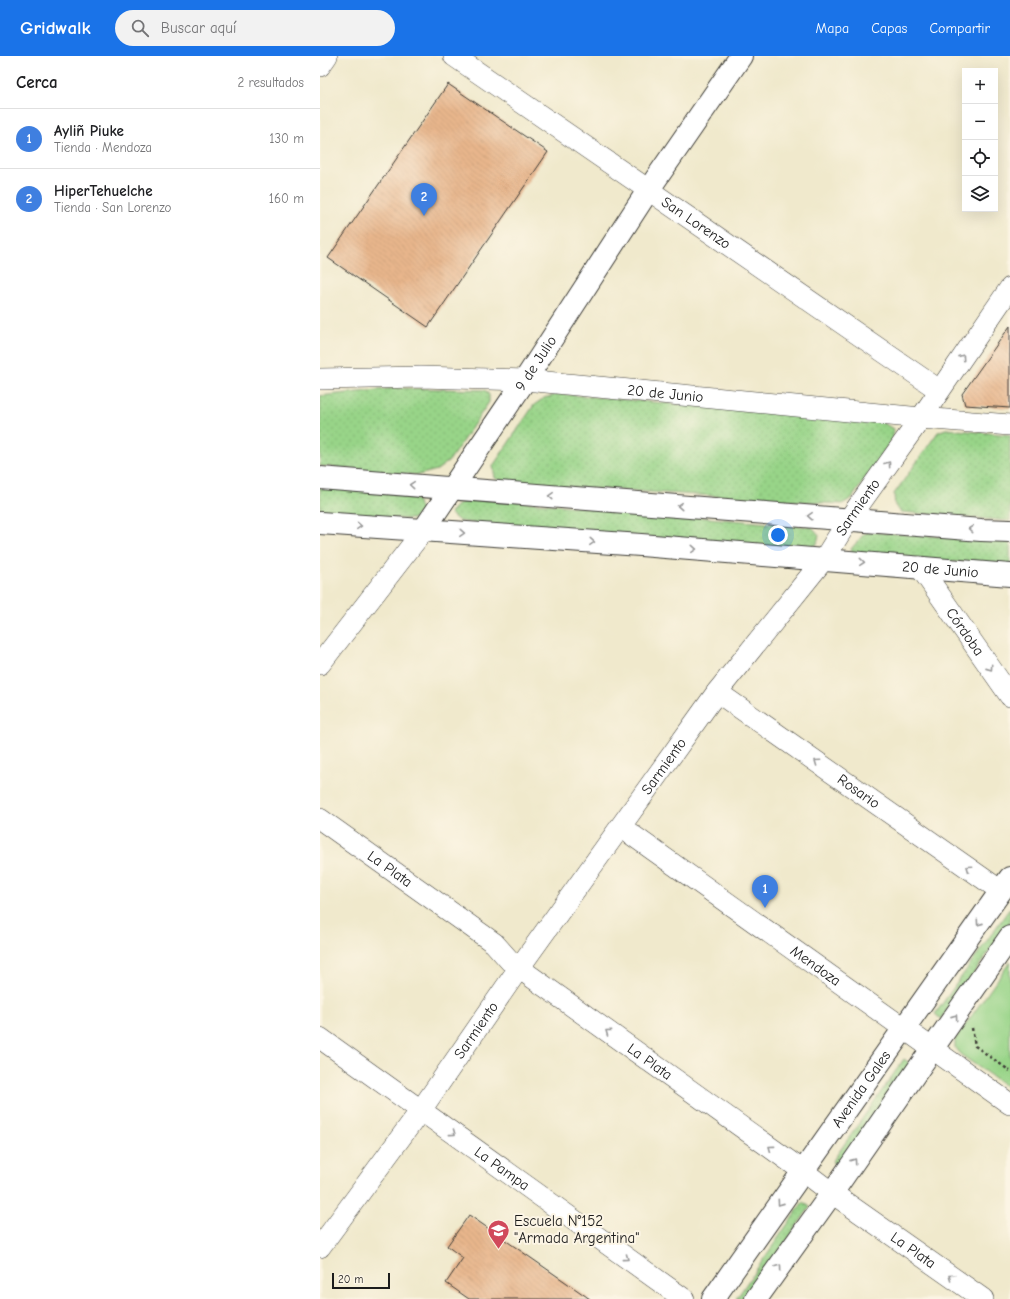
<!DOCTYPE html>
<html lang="es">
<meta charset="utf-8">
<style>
body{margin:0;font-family:"Comic Neue",sans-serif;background:#f2f2f2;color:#202124}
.controls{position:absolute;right:12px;top:12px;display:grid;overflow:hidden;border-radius:0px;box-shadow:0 4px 16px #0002}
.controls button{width:36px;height:36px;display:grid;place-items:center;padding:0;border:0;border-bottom:1px solid #e0e0e0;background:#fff;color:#202124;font:20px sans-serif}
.scale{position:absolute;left:12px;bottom:10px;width:58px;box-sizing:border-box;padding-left:4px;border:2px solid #1c1c1c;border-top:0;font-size:11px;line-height:14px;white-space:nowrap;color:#1c1c1c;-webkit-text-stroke:3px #fcf5e5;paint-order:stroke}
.you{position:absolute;left:458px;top:479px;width:14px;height:14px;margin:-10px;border:3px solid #fff;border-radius:50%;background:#1a73e8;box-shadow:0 0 0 6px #1a73e833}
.badge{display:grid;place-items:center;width:26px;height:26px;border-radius:50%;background:#1a73e8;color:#fff;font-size:13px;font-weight:700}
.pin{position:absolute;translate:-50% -33px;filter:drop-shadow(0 1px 2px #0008)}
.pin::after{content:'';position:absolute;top:21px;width:14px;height:12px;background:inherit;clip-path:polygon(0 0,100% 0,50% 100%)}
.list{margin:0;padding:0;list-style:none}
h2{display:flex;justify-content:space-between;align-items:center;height:52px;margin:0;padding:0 16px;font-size:17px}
h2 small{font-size:13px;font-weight:400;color:#757577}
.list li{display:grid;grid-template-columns:26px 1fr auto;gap:12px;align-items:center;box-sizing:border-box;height:60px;padding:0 16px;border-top:1px solid #e0e0e0}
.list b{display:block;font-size:15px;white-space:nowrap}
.list p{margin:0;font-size:13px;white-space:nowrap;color:#757577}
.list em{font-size:13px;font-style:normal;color:#757577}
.icon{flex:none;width:22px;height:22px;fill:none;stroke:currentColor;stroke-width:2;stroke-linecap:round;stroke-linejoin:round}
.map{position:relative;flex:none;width:690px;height:1243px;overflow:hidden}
header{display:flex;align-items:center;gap:24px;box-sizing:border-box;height:56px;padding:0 20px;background:#1a73e8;color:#fff}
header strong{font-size:19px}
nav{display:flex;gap:22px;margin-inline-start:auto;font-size:14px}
.search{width:280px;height:36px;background:#f2f2f2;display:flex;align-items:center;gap:10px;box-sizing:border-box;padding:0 14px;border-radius:22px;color:#757577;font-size:15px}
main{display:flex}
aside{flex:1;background:#fff}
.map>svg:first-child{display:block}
</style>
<header>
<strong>Gridwalk</strong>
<div class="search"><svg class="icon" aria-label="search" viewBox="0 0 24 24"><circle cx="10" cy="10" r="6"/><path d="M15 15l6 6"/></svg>Buscar aquí</div>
<nav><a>Mapa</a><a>Capas</a><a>Compartir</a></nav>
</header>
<main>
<aside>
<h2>Cerca<small>2 resultados</small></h2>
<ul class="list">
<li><span class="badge" style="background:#3f7fe0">1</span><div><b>Ayliñ Piuke</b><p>Tienda · Mendoza</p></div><em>130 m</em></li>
<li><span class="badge" style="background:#3f7fe0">2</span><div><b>HiperTehuelche</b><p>Tienda · San Lorenzo</p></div><em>160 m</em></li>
</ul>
</aside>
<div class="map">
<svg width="690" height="1243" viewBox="0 0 690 1243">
<defs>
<pattern id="grass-dots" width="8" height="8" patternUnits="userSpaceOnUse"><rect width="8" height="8" fill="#98d488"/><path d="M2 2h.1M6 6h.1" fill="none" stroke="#82b575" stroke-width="1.8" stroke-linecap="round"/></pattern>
<pattern id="building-back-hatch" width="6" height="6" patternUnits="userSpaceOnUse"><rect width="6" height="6" fill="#e8b68c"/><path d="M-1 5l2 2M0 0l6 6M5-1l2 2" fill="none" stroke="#c69c78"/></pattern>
</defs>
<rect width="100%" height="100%" fill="#fcf5e5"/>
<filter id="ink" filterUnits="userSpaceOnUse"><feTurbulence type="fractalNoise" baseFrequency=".025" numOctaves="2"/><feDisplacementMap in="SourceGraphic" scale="8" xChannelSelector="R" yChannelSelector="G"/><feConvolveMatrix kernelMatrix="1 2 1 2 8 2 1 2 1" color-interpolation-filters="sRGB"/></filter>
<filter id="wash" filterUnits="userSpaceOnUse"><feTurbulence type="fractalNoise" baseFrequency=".012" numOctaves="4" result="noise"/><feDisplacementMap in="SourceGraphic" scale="16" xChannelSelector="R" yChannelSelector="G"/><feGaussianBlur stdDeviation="0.9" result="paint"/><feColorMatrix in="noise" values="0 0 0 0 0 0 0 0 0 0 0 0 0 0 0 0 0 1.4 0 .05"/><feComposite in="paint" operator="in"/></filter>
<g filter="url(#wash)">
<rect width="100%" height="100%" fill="#f0e9cc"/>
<!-- grass -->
<path fill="url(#grass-dots)" stroke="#5a7852" d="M76 332 165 334 169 339V346L129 405 117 414 98 419 0 410V340Z
M240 338 562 366 573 373V382L532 442 522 448 186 427 175 422 173 410 214 349 224 342Z
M626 373 690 379V465L581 456 575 450 574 438 618 376Z
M0 430 84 438 97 444 101 455 93 463 0 460Z
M158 442 492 471 499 479 497 488 488 493 166 469 139 465 130 457C139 445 144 445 158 442Z
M549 476 690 485V510L533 498 531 493 544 478Z
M690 852V866L621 963 615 958Z
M584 1003 591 1008 519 1111 512 1106Z
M483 1146 490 1151 426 1243H416Z"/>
<!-- green -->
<path fill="#98d488" stroke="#5a7852" d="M690 906V1033L640 998 635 992V983Z"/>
<g id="blocks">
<!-- building -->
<path fill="url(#building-back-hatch)" d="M128 28 228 96 108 271 8 202Z
M690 270V352L645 349 642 338Z
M149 1159 270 1243H149L126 1227 143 1202 127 1190Z"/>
</g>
</g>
<g filter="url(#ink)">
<use href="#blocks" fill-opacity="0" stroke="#3c3b36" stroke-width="1"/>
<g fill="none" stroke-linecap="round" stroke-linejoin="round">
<defs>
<g id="minor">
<path id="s1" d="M134 0 619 334"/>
<path d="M0 10 7 0"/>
<path id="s2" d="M0 323 101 321 205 324 601 362 690 369"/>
<path id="s3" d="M600 511 690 640"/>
<path d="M0 608 103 475"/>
<path id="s4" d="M397 636 681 835"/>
<path id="s5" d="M0 763 174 887 190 905 199 912 483 1115 512 1137 663 1243"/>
<path id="s6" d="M301 771 690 1048"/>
<path id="s7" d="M0 982 364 1243"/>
<path id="s8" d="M0 1191 101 1054 199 912 397 636 504 503 529 463 601 362 690 232"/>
</g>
<g id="secondary">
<path id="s9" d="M103 475 205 324 329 133 421 0"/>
<path id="s10" d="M393 1243 690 822"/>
<path d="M436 1243 512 1137 690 881"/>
</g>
<g id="primary">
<path d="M0 422 661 474 690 475"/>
<path id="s11" d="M0 467 321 489 690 519"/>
</g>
</defs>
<!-- minor casing -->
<use href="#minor" stroke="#3c3b36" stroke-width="22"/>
<!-- secondary casing -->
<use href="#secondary" stroke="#3c3b36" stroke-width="24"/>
<!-- primary casing -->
<use href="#primary" stroke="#3c3b36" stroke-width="24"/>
<!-- path -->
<path stroke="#3c3b36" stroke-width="2.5" stroke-dasharray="3 3" stroke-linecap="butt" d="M652 972 655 990 690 1015"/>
<!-- minor -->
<use href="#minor" stroke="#fff" stroke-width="21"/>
<!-- secondary -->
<use href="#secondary" stroke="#fff" stroke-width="22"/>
<!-- primary -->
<use href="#primary" stroke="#fff" stroke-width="22"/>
</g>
<!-- one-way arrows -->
<defs><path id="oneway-chevron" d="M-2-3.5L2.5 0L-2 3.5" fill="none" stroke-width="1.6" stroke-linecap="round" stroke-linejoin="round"/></defs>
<g stroke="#999">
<use href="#oneway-chevron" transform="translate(642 301) rotate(-55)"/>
<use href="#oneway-chevron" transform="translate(568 408) rotate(-54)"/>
<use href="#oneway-chevron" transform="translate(92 429) rotate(-175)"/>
<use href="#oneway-chevron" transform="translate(231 440) rotate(-176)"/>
<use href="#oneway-chevron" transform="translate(360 450) rotate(-176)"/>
<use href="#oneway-chevron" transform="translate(490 460) rotate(-176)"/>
<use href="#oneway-chevron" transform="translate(39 470) rotate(4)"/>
<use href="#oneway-chevron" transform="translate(651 473) rotate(-175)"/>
<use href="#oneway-chevron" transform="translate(142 477) rotate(4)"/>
<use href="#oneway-chevron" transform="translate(272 486) rotate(4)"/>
<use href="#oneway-chevron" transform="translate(374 493) rotate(4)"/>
<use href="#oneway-chevron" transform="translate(542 506) rotate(5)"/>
<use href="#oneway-chevron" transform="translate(670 612) rotate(55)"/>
<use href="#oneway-chevron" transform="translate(497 706) rotate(-145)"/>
<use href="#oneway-chevron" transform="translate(649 812) rotate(-145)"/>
<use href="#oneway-chevron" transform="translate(659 867) rotate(125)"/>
<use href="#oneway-chevron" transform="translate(635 961) rotate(-55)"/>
<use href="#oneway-chevron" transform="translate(288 976) rotate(-144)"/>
<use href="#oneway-chevron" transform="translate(133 1077) rotate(36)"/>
<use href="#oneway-chevron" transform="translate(451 1092) rotate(-144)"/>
<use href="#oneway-chevron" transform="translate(534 1105) rotate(-55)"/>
<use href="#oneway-chevron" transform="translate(460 1147) rotate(125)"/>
<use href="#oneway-chevron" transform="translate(306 1202) rotate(36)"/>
<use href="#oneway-chevron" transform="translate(459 1211) rotate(-54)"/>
<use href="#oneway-chevron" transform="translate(631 1221) rotate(-145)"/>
</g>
</g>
<!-- icons -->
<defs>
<symbol id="school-pin" viewBox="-11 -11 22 30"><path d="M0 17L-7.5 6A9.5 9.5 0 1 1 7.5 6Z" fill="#d1495b" stroke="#fcf5e5"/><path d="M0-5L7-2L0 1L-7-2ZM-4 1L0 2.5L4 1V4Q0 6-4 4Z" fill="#fff"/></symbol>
</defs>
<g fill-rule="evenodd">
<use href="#school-pin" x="166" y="1162" width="25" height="34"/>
</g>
<g text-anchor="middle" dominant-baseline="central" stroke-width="4" stroke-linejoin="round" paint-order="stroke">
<!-- street labels -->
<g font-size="15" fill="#1c1c1c" stroke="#fcf5e5">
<text stroke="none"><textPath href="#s1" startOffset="294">San Lorenzo</textPath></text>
<text stroke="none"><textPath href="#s9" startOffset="202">9 de Julio</textPath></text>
<text stroke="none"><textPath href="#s2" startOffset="346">20 de Junio</textPath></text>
<text stroke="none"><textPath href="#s8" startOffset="915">Sarmiento</textPath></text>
<text stroke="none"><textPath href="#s11" startOffset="622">20 de Junio</textPath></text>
<text stroke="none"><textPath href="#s3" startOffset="79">Córdoba</textPath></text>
<text stroke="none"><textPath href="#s8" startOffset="591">Sarmiento</textPath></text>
<text stroke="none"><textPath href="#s4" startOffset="173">Rosario</textPath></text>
<text stroke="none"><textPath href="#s5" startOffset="86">La Plata</textPath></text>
<text stroke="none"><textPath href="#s6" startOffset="239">Mendoza</textPath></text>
<text stroke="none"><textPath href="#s8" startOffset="267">Sarmiento</textPath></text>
<text stroke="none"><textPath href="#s5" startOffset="410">La Plata</textPath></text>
<text stroke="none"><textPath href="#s10" startOffset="257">Avenida Gales</textPath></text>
<text stroke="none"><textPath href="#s7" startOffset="224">La Pampa</textPath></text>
<text stroke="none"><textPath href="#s5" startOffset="734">La Plata</textPath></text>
</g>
<!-- poi labels -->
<g font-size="15" fill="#1c1c1c" stroke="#fcf5e5" text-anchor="start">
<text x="194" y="1165">Escuela N°152<tspan x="194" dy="17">"Armada Argentina"</tspan></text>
</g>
</g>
</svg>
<div class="controls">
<button>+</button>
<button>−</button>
<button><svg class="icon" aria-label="locate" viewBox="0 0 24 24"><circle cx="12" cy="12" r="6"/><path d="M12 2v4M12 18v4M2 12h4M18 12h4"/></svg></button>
<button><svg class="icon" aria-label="layers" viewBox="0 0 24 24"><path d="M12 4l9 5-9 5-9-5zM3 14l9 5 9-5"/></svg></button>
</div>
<div class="scale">20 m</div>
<div class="you"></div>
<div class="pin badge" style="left:445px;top:852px;background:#3f7fe0">1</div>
<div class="pin badge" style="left:104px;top:160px;background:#3f7fe0">2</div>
</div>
</main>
